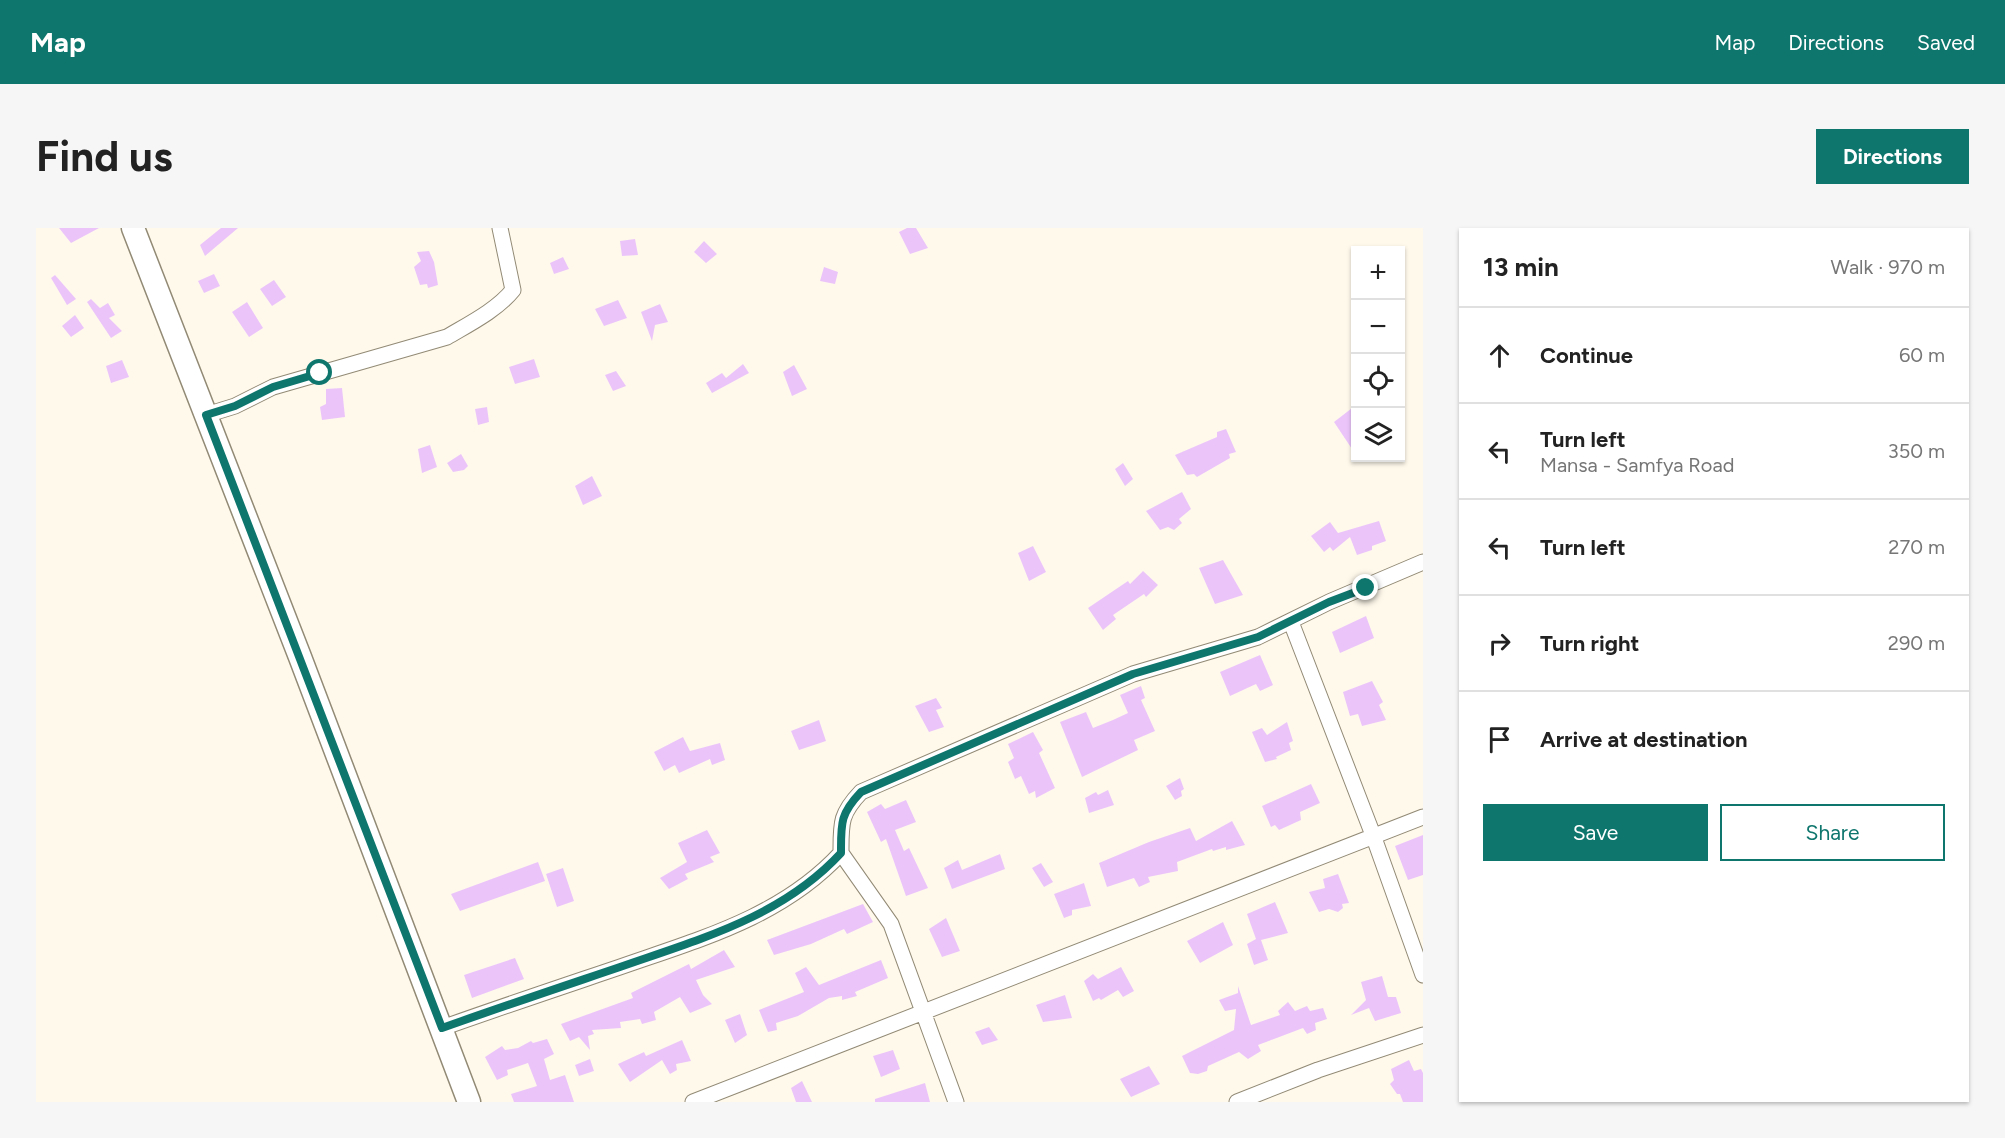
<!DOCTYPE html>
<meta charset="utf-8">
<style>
body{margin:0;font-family:Figtree,sans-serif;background:#f6f6f6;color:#222}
.controls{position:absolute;right:18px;top:18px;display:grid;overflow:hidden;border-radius:0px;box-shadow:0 2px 4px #0004}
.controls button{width:54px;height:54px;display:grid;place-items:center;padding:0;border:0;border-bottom:2px solid #e0e0e0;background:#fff;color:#222;font:30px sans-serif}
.stop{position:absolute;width:18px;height:18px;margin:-14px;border:4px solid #0f766e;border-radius:50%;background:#fff}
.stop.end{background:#0f766e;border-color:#fff;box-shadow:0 2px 6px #0008}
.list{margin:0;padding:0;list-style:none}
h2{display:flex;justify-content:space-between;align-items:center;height:78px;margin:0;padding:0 24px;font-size:26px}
h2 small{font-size:20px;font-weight:400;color:#767676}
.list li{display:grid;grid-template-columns:39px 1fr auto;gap:18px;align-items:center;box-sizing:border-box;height:96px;padding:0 24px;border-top:2px solid #e0e0e0}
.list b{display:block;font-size:22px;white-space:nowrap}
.list p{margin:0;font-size:20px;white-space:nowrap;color:#767676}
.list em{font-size:20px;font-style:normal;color:#767676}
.actions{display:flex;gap:12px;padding:18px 24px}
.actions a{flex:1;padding:14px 0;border:2px solid #0f766e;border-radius:0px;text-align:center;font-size:21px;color:#0f766e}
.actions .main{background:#0f766e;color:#fff}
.icon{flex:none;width:33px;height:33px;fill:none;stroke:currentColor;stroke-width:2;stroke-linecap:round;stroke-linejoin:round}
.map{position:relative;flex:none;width:1387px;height:874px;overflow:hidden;border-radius:0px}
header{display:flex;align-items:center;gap:36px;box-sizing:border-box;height:84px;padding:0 30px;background:#0f766e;color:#fff}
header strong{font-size:28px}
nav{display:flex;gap:33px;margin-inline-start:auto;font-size:21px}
.intro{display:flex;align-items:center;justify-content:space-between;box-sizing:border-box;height:144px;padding:0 36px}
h1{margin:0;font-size:42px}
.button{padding:15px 27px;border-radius:0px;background:#0f766e;color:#fff;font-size:21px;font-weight:700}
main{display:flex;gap:36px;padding:0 36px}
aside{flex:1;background:#fff;border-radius:0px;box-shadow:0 2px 4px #0004}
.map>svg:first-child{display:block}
</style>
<header>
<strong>Map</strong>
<nav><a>Map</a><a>Directions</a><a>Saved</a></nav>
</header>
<div class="intro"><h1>Find us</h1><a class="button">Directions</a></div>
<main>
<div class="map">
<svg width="1387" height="874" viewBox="0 0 1387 874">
<rect width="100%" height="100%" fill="#fff9ec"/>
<!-- building -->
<path fill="#ebc5fa" d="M23 0H63L35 15Z
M185 0H202L169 28 164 17Z
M871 0H880L892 20 874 26 863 4Z
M599 11 602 27 586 28 584 13Z
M668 13 681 26 670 35 658 24Z
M393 23 398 34 402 57 392 60 391 56 384 57 378 39 385 33 381 24Z
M527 29 533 41 518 46 514 35Z
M788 39 802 44 799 56 784 53Z
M178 46 184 58 168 65 162 53Z
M19 47 40 71 31 77 15 50Z
M238 52 250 69 236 78 224 61Z
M55 71 64 80 72 75 79 87 73 90 86 103 75 110 51 74Z
M582 72 591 90 568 98 559 81Z
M211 74 227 100 213 109 196 84Z
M624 76 632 94 619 97 616 113 605 84Z
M39 87 48 100 35 109 26 98Z
M498 131 504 149 479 156 473 139Z
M86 132 93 149 75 155 70 138Z
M707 136 713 145 676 165 670 155 686 145 690 150Z
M758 137 771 161 756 168 747 144Z
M580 143 590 158 577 163 569 147Z
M306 160 309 189 286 192 284 179 290 176V161Z
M1320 177V227L1298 194Z
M451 179 453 194 442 197 439 181Z
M1190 201 1200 224 1193 226 1194 230 1161 249 1158 246 1151 247 1139 227 1181 209V204Z
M394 217 401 239 386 245 382 221Z
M425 226 432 238 428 242 417 244 411 235Z
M1087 235 1097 251 1089 258 1079 241Z
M556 248 566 268 547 277 539 258Z
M1146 264 1155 281 1143 291 1146 295 1138 302 1132 299 1124 302 1110 283Z
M1343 293 1350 313 1336 318V322L1321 327 1314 309 1297 323 1294 319 1288 324 1275 308 1294 294 1302 305Z
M997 318 1010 344 993 353 982 325Z
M1187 332 1207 367 1179 376 1163 340Z
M1107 343 1122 357 1110 369 1108 366 1077 387 1080 391 1067 402 1052 380 1092 353 1094 356Z
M1330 388 1338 410 1304 425 1296 404Z
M1224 427 1237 457 1224 463 1220 456 1194 468 1184 444Z
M1336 453 1347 474 1343 477 1350 492 1326 498 1322 486 1314 488 1307 464Z
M1105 458 1109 470 1105 472 1119 503 1098 512 1102 522 1046 549 1024 494 1050 484 1057 500 1077 492 1092 485 1084 467Z
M900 470 906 480 900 482 908 499 893 504 879 478Z
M783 492 790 513 763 522 755 503Z
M1251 494 1257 513 1253 515 1255 522 1240 529 1241 531 1229 534 1216 504 1226 500 1231 507Z
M997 504 1007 522 1003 525 1019 560 1000 570 999 563 993 566 985 548 979 551 972 534 978 530 972 516Z
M647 509 654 523 684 515 689 532 676 537 674 531 643 545 639 537 628 543 618 524Z
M1144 550 1148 561 1145 563 1146 568 1139 572 1130 558Z
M1275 556 1284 575 1264 584 1265 592 1243 602 1239 597 1235 599 1226 578Z
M1072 562 1078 577 1053 585 1049 570 1060 564 1062 567Z
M870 572 880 594 859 602 868 623 873 620 892 660 870 668 850 611 845 614 831 584 845 576 849 581Z
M1196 593 1209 617 1190 622V619L1177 623 1176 621 1141 634 1142 643 1112 649 1114 654 1103 659 1098 650 1071 659 1063 635 1113 614 1154 600 1160 613Z
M671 602 684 625 674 629 678 634 649 646 652 651 633 661 624 650 651 634 642 615Z
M1387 607V647L1372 652 1359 618Z
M964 626 969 641 916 661 908 640 922 632 926 642Z
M502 634 509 653 424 683 415 666Z
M1005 635 1017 654 1008 659 996 640Z
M527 640 538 673 521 679 510 646Z
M1302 646 1313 675 1306 676 1307 680 1302 684 1293 681 1283 684 1273 664 1289 660 1287 651Z
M1048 655 1055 678 1036 682V687L1028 690 1018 666Z
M1239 674 1252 705 1225 712 1232 732 1218 737 1211 716 1220 711 1211 686Z
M827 676 837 694 811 706 808 701 775 716 738 727 731 712Z
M910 690 924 723 906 729 893 701Z
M1187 694 1197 717 1164 735 1151 713Z
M688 722 699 739 660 752 667 767 676 776 654 785 644 769 618 784 620 792 606 796 604 791 584 794 585 800 556 802 558 806 552 808 554 822 543 809 534 813 525 796 597 770 595 765 653 736 655 741Z
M479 730 488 751 436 770 428 747Z
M845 732 852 750 819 764 821 768 806 772V768L793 770 762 788 740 795 741 802 732 804 723 782 768 764 759 745 770 739 783 757Z
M1085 739 1098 763 1087 769 1082 762 1065 772 1063 770 1057 773 1048 753 1057 746 1062 751Z
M1346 748 1352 769H1360L1365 785 1339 793 1333 780 1315 787 1330 772 1325 754Z
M1202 758 1215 797 1244 787 1242 783 1252 774 1259 783 1271 778 1274 783 1287 780 1291 791 1279 795 1280 802 1271 806 1267 800 1222 817 1225 823 1212 831 1203 824 1172 838 1171 843 1162 846 1154 845 1146 828 1198 802 1200 781 1189 783 1183 772 1202 765Z
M1029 767 1036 790 1007 794 1000 777Z
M704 786 711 807 699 815 689 792Z
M953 799 962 812 946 817 939 804Z
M511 811 518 826 508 831 514 852 529 847 538 874H478L475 866 501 858 492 835 471 842 472 847 461 852 449 829 466 818 469 822 482 820 495 813 497 815Z
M646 812 655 833 640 836 641 842 634 846 626 832 594 854 582 836 608 824 610 828Z
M857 822 864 841 845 849 837 828Z
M554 831 558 843 543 848 539 837Z
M1373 832 1378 843 1385 841 1387 845V874H1367L1364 866H1361L1354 856 1358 852 1355 841Z
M1113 838 1124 856 1095 869 1084 851Z
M766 853 776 874H760L755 860Z
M889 855 894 874H839V871Z"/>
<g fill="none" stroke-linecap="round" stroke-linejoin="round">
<defs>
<path id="minor" d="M170 187 199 178 237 159 411 109C433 96 461 82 477 62L464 0
M1255 394 1337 607 1387 747
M805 625C805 595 804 586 825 564L1097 446 1222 409 1293 374 1387 334
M406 800C465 779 525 759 584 739 664 711 746 689 805 625L855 696 920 874
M657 874 1387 589
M1201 874 1282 842 1387 807"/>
<path id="primary" d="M97 0 264 429 433 874"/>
</defs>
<!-- minor casing -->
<use href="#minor" stroke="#928a75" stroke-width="17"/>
<!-- primary casing -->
<use href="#primary" stroke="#928a75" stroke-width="25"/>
<!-- minor -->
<use href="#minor" stroke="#fff" stroke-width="15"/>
<!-- primary -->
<use href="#primary" stroke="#fff" stroke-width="22"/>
</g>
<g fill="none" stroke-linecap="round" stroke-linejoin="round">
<!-- route -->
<path stroke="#0f766e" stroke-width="8" d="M284 145 237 159 199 178 170 187 406 800C465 779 525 759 584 739 664 711 746 689 805 625 805 595 804 586 825 564L1097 446 1222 409 1293 374 1330 360"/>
</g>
</svg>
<div class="controls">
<button>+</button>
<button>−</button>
<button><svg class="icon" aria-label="locate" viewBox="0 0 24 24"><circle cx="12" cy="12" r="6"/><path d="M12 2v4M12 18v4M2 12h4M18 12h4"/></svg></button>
<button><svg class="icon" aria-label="layers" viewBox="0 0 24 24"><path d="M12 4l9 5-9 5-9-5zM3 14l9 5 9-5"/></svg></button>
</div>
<div class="stop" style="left:284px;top:145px"></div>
<div class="stop end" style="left:1330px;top:360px"></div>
</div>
<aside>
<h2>13 min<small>Walk · 970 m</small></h2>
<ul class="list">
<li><svg class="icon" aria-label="ahead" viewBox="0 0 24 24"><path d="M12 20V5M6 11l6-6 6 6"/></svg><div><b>Continue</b></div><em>60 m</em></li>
<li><svg class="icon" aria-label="left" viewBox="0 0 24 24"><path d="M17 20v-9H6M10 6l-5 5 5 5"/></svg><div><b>Turn left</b><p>Mansa - Samfya Road</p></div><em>350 m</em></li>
<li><svg class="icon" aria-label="left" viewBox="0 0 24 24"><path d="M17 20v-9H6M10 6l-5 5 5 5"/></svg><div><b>Turn left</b></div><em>270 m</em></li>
<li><svg class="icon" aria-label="right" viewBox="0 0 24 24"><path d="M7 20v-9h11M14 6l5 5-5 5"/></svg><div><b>Turn right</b></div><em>290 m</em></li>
<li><svg class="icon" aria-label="arrive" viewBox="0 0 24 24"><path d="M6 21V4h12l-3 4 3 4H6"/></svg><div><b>Arrive at destination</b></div></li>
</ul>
<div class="actions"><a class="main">Save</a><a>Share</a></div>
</aside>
</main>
